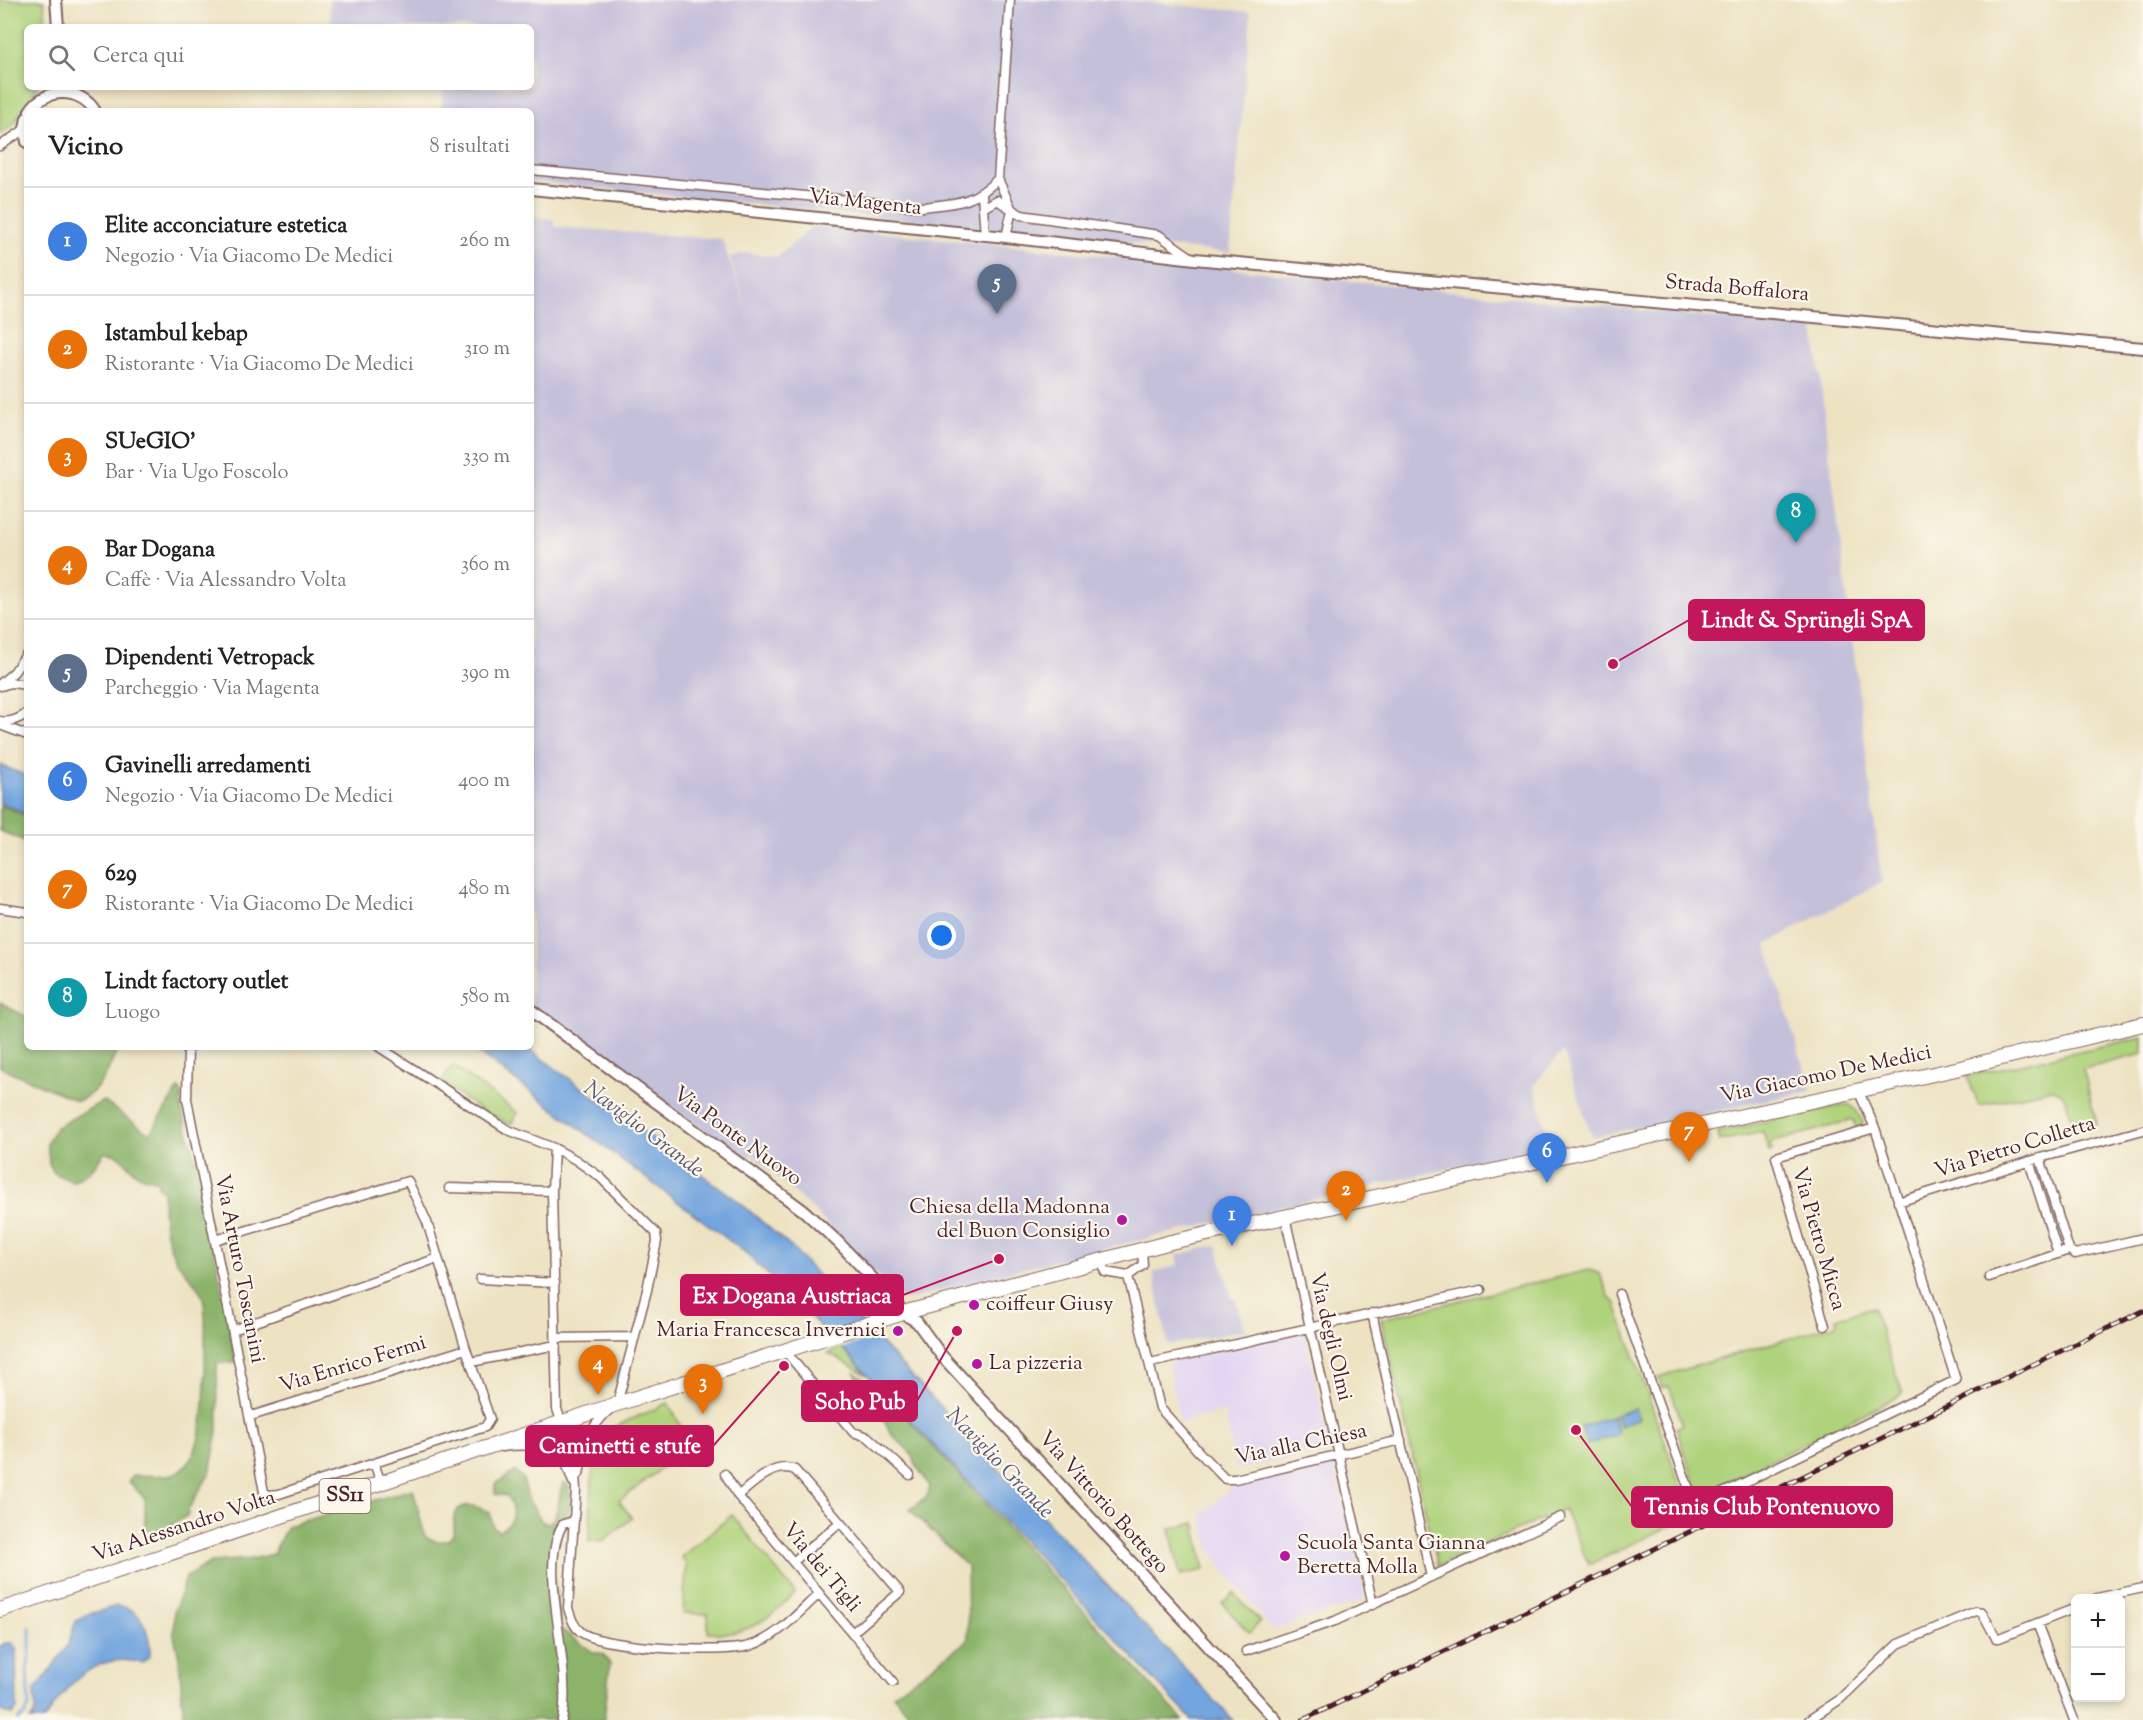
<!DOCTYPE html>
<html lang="it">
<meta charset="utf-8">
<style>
body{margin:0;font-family:"Sorts Mill Goudy",serif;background:#f2f2f2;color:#222}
.controls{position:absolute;right:18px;bottom:18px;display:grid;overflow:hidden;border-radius:9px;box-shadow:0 3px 9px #0003}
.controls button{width:54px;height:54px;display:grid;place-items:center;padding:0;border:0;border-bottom:2px solid #e0e0e0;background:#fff;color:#222;font:30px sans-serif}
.you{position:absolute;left:942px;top:936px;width:21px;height:21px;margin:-15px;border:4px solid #fff;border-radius:50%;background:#1a73e8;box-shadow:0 0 0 9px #1a73e833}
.badge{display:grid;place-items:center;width:39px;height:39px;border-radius:50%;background:#b5179e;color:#fff;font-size:20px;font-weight:700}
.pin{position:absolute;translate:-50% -50px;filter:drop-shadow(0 2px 3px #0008)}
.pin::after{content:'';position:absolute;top:32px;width:21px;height:18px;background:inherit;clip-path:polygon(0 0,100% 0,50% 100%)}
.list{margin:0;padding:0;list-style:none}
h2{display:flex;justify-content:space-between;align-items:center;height:78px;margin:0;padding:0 24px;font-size:26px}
h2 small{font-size:20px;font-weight:400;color:#767676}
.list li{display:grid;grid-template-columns:39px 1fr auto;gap:18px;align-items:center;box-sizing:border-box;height:108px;padding:0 24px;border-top:2px solid #e0e0e0}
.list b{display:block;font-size:22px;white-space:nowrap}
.list p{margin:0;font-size:20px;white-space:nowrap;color:#767676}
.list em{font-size:20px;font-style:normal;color:#767676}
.icon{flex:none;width:33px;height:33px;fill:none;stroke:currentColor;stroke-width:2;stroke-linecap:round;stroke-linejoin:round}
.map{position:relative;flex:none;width:2143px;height:1720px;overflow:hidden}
.search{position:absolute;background:#fff;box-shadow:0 3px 9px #0003;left:24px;top:24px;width:510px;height:66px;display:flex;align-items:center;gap:15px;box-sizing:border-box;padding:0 21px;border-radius:9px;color:#767676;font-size:22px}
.panel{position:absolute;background:#fff;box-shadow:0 3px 9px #0003;left:24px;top:108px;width:510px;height:942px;border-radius:9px}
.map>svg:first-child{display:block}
</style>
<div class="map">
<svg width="2143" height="1720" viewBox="0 0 2143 1720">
<rect width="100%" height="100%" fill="#fbf7ec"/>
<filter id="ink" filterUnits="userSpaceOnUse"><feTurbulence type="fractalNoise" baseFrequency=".0167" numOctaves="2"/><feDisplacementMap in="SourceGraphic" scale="12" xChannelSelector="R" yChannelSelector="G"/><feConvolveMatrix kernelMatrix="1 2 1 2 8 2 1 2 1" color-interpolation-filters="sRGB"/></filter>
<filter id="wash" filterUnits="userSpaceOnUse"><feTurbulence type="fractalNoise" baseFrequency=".008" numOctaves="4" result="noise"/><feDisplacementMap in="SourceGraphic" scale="24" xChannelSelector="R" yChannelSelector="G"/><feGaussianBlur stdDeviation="1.35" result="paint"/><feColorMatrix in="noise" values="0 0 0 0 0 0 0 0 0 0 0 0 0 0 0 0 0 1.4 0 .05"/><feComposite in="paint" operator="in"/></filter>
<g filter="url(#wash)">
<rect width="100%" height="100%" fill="#ede3c3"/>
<!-- built -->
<path fill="#e2d4f3" d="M1304 1333 1330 1448 1237 1470 1225 1412 1180 1422 1168 1363Z
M1333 1464 1365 1595 1362 1601 1273 1630 1222 1568 1208 1544 1201 1514 1232 1488Z"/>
<!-- industrial -->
<path fill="#c5c0da" d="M329 0H1126L1251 12 1230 253 531 181V111H441L443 90 419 87H531V27H331Z
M531 216 554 220 555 227 722 239 751 323 730 257 745 253 777 257 813 226 1814 328 1882 882 1766 944 1811 1091 1592 1137 1563 1051 1534 1085 1550 1145 1131 1242 973 1281 911 1299 899 1297 809 1206 752 1154 747 1160 678 1112 531 1005Z
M1217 1245 1232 1299H1235L1245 1330 1168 1345 1153 1272 1179 1265 1177 1255Z"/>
<!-- green -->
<path fill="#afd27b" stroke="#7c7853" stroke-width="1.5" d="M0 0H44L46 27H27V87H38L12 126 0 134Z
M2143 1037V1054L2083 1069 2097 1124 2074 1131C2070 1117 2069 1090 2051 1089L1979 1106 1967 1076Z
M453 1066 518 1113 511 1124 482 1111 441 1082Z
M1848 1104 1856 1110 1863 1122 1861 1127H1856L1853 1120 1770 1143 1772 1151 1769 1152 1763 1132 1720 1141 1717 1132Z
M1589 1270 1600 1274 1610 1299 1615 1302 1691 1516 1589 1565 1564 1509 1438 1566 1381 1319Z
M1873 1307 1903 1394 1699 1496 1676 1428 1683 1425 1669 1386 1662 1388 1658 1377 1837 1324 1836 1318Z
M842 1348 867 1375 828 1353Z
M668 1403 692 1445 619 1501 632 1518 604 1540 589 1542 593 1459 597 1443 612 1428Z
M732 1515 795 1593C778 1610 761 1626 736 1632 728 1634 717 1633 708 1633V1614L683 1613 686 1564 681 1557Z
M1195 1523 1205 1570 1180 1575 1170 1529Z
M1234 1593 1260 1622 1249 1633 1222 1603Z"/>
<!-- forest -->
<path fill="#8bb46b" stroke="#6a6a4b" stroke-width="1.5" d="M0 805 27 816V842L0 831Z
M0 1003 27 1017V1047H119C109 1068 100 1094 77 1101L0 1067Z
M178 1089 181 1090V1107L199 1172 236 1362 217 1363 218 1430 210 1473 188 1510V1515L157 1535 145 1529V1499L129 1482 133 1475C146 1475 166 1478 178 1472 209 1455 205 1375 205 1345 205 1331 207 1308 202 1295 196 1281 182 1271 175 1258 163 1235 163 1215 163 1191L158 1187V1181C151 1179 140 1177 135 1172 123 1162 123 1153 104 1153L90 1172 72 1182 54 1173 49 1163 47 1143 55 1128 103 1101 150 1134Z
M854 1372 864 1379 885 1401 889 1398 1183 1720H914L893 1695 968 1640 967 1566 910 1510 928 1495 930 1486C925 1480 912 1460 911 1453L891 1434 878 1409Z
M516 1471 523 1479 529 1501 542 1522 549 1523 555 1517 563 1482 568 1485C572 1505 573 1513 557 1527L552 1562 561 1629 593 1652 603 1654 610 1664 604 1720H181L183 1711 179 1658 174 1635V1612L186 1577 211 1562 252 1559 273 1554 287 1526 413 1489 425 1537C434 1541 450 1546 454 1532 455 1527 453 1522 454 1517 460 1499 479 1506 490 1513L493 1527 499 1531C515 1521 516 1513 507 1496L495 1494V1484Z"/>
<!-- water -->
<path fill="#73a5de" stroke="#5e6284" stroke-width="1.5" d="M0 765 27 776V814L0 803Z
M471 1047H526L737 1200 791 1247 1233 1720H1192L845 1351 746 1253Z
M1635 1408 1639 1419 1620 1426 1616 1415Z
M1613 1416 1619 1434 1587 1445 1581 1427Z
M117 1606C142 1607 151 1634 150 1656L142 1663C94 1650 68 1685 44 1720H30C40 1709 33 1703 34 1692L67 1647 76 1621 86 1615Z
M6 1643H12L16 1649 17 1708 12 1715 0 1710V1646Z"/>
<!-- pier -->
<path fill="#ede3c3" d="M875 1332 878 1336 839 1349 835 1345Z"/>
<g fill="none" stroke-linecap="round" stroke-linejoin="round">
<!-- stream -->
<path stroke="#73a5de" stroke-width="3" d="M18 1720 25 1715 29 1707 27 1670 30 1652V1627"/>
</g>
</g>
<g filter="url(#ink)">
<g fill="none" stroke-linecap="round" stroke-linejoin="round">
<defs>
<path id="minor" d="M0 146 25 129
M531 170 922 207C957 203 972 204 998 179
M982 194 985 235
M983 208 997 200 1021 215 1159 235 1192 258
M1006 237 1012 210 998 179 1010 0
M0 684 14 672 27 653
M1 686 11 683 27 685
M0 721C9 723 20 719 27 713
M0 725 27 735
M0 908 27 912
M188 1047 187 1099 264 1492 268 1495 279 1494 485 1427 490 1419 466 1349 427 1222 408 1181 215 1240
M379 1047 508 1130 554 1148 576 1160 600 1177 656 1233 657 1241 647 1290 617 1404
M554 1148 552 1191 557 1409 574 1458 576 1489 568 1608C571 1617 573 1626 581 1632 601 1648 722 1654 749 1646 777 1638 798 1613 819 1594
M2040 1158 2069 1250
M2029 1161 2058 1254
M449 1188 552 1191
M1898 1202 2040 1158 2143 1130
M1285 1217 1373 1605
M1101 1260 1105 1272 1128 1276 1143 1265 1142 1250
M1128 1276 1160 1408 1199 1452 1225 1479H1235L1401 1440
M1989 1277 2069 1250 2075 1254 2143 1238
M480 1279 555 1283
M1619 1294 1693 1500 1702 1503 1956 1380 1875 1128 1858 1090
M1372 1313 1431 1577
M1825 1326 1776 1157 1875 1128
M233 1330 438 1258
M556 1338 635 1337
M785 1351 853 1432 868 1437 910 1475
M471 1362 556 1345
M1150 1363 1481 1290
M251 1416 466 1349
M502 1447C522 1444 555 1444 566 1464 569 1469 570 1476 573 1482
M558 1454 557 1442 561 1424
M374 1463 381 1483
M579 1474C584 1445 587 1430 610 1409
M725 1474 738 1496 893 1682
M738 1496C752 1484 775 1461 795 1470L900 1592 852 1633
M793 1562 839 1523
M2097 1598 2143 1588
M2037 1623 2074 1720
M1246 1651 1335 1621 1561 1517
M562 1720C574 1666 536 1568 563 1524L574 1521
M1809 1720 1839 1700 1898 1644 1976 1611 1982 1612 1996 1638H1999L2076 1608"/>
<path id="tertiary" d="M56 0 58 27
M30 111C45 87 80 87 95 111
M27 118 25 129 27 142
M531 189 1006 237 1195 259 2143 348
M531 1010 804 1211 838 1242 894 1301 903 1313 917 1322 941 1355 1276 1720"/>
<path id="primary" d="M0 1610 617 1404 903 1313 1171 1242 1956 1069 2143 1024"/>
</defs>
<!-- minor casing -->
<use href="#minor" stroke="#836460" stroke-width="11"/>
<!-- tertiary casing -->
<use href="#tertiary" stroke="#836460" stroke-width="14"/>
<!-- primary casing -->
<use href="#primary" stroke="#836460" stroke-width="16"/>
<!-- minor -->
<use href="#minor" stroke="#fff" stroke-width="8"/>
<!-- tertiary -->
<use href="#tertiary" stroke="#fff" stroke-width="10"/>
<!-- primary -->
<use href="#primary" stroke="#fff" stroke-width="14"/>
<defs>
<path id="rail" d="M1303 1720 2143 1311"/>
</defs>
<!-- rail casing -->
<use href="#rail" stroke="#4a1f2b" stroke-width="5"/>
<!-- rail -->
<use href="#rail" stroke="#fbf7ec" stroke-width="3" stroke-dasharray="9" stroke-linecap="butt"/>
</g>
</g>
<!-- markers -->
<g fill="#b5179e" stroke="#fbf7ec" stroke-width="2">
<circle cx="1122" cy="1220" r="6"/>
<circle cx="974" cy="1305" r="6"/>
<circle cx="898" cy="1331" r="6"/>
<circle cx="977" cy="1364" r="6"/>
<circle cx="1285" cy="1556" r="6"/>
</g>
<g text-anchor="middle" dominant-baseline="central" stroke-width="4.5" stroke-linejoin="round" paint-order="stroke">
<!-- shield labels -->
<rect fill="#fbf7ec" stroke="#7f6065" stroke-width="1.5" x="319.5" y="1479" width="51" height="34" rx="4.5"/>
<g font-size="20" font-weight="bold" fill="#4a1f2b">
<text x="345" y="1496">SS11</text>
</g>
<!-- street labels -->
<g font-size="21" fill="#4a1f2b" stroke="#fbf7ec">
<text transform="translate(865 203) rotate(6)">Via Magenta</text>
<text transform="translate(1737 289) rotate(5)">Strada Boffalora</text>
<text transform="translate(1826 1075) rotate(-12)">Via Giacomo De Medici</text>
<text transform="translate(737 1137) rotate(36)">Via Ponte Nuovo</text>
<text transform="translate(2015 1148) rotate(-17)">Via Pietro Colletta</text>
<text transform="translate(1818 1239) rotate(74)">Via Pietro Micca</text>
<text transform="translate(239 1269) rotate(79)">Via Arturo Toscanini</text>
<text transform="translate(1330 1337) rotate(77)">Via degli Olmi</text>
<text transform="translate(353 1365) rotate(-17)">Via Enrico Fermi</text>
<text transform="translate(1301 1445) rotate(-12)">Via alla Chiesa</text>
<text transform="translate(1103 1503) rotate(48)">Via Vittorio Bottego</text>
<text transform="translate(184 1527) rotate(-18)">Via Alessandro Volta</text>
<text transform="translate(821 1568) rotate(50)">Via dei Tigli</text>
</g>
<!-- poi labels -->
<g font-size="21" fill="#4a1f2b" stroke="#fbf7ec" text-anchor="start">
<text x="1110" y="1208" text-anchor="end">Chiesa della Madonna<tspan x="1110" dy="24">del Buon Consiglio</tspan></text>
<text x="986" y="1305">coiffeur Giusy</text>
<text x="886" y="1331" text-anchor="end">Maria Francesca Invernici</text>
<text x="989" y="1364">La pizzeria</text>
<text x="1297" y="1544">Scuola Santa Gianna<tspan x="1297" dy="24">Beretta Molla</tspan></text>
</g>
<!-- water labels -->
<g font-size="22" font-style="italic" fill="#5a5573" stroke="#fbf7ec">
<text transform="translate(643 1130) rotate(37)">Naviglio Grande</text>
<text transform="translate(999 1464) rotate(46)">Naviglio Grande</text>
</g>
</g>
<!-- callouts -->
<path fill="none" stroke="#c2185b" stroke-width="2" d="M1613 664L1689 620M999 1259L903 1295M957 1331L917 1401M784 1366L713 1446M1576 1430L1632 1507"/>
<g fill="#c2185b" stroke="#fbf7ec" stroke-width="2">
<circle cx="1613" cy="664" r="6"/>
<circle cx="999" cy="1259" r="6"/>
<circle cx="957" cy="1331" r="6"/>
<circle cx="784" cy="1366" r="6"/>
<circle cx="1576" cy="1430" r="6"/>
</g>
<g fill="#c2185b" stroke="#c2185b" stroke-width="2">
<rect x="1689" y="600" width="235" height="40" rx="6"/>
<rect x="681" y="1275" width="222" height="40" rx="6"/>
<rect x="802" y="1381" width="115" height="40" rx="6"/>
<rect x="526" y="1426" width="187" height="40" rx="6"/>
<rect x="1632" y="1487" width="260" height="40" rx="6"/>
</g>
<g font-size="22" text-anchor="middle" font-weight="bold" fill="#fff">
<text x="1807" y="627">Lindt &amp; Sprüngli SpA</text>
<text x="792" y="1303">Ex Dogana Austriaca</text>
<text x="860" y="1409">Soho Pub</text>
<text x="620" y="1453">Caminetti e stufe</text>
<text x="1762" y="1514">Tennis Club Pontenuovo</text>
</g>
</svg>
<div class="controls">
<button>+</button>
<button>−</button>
</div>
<div class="you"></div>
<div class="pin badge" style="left:1232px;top:1246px;background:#3f7fe0">1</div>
<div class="pin badge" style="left:1346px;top:1221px;background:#e8710a">2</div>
<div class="pin badge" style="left:703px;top:1414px;background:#e8710a">3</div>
<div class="pin badge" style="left:598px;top:1395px;background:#e8710a">4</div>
<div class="pin badge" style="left:997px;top:314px;background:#5c6f8a">5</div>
<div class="pin badge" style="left:1547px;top:1183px;background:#3f7fe0">6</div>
<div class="pin badge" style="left:1689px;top:1162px;background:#e8710a">7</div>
<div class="pin badge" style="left:1796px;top:543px;background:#0f9aa8">8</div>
<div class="search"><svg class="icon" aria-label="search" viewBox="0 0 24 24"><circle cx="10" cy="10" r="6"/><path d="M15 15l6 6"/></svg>Cerca qui</div>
<section class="panel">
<h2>Vicino<small>8 risultati</small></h2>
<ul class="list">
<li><span class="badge" style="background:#3f7fe0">1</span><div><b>Elite acconciature estetica</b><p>Negozio · Via Giacomo De Medici</p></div><em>260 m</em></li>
<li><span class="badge" style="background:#e8710a">2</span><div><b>Istambul kebap</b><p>Ristorante · Via Giacomo De Medici</p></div><em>310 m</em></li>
<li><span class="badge" style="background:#e8710a">3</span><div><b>SUeGIO'</b><p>Bar · Via Ugo Foscolo</p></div><em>330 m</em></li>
<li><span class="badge" style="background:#e8710a">4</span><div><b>Bar Dogana</b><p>Caffè · Via Alessandro Volta</p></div><em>360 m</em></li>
<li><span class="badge" style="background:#5c6f8a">5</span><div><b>Dipendenti Vetropack</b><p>Parcheggio · Via Magenta</p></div><em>390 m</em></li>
<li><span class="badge" style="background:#3f7fe0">6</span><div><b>Gavinelli arredamenti</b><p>Negozio · Via Giacomo De Medici</p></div><em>400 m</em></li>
<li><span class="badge" style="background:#e8710a">7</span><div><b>629</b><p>Ristorante · Via Giacomo De Medici</p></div><em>480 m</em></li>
<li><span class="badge" style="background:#0f9aa8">8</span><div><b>Lindt factory outlet</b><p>Luogo</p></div><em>580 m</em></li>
</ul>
</section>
</div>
